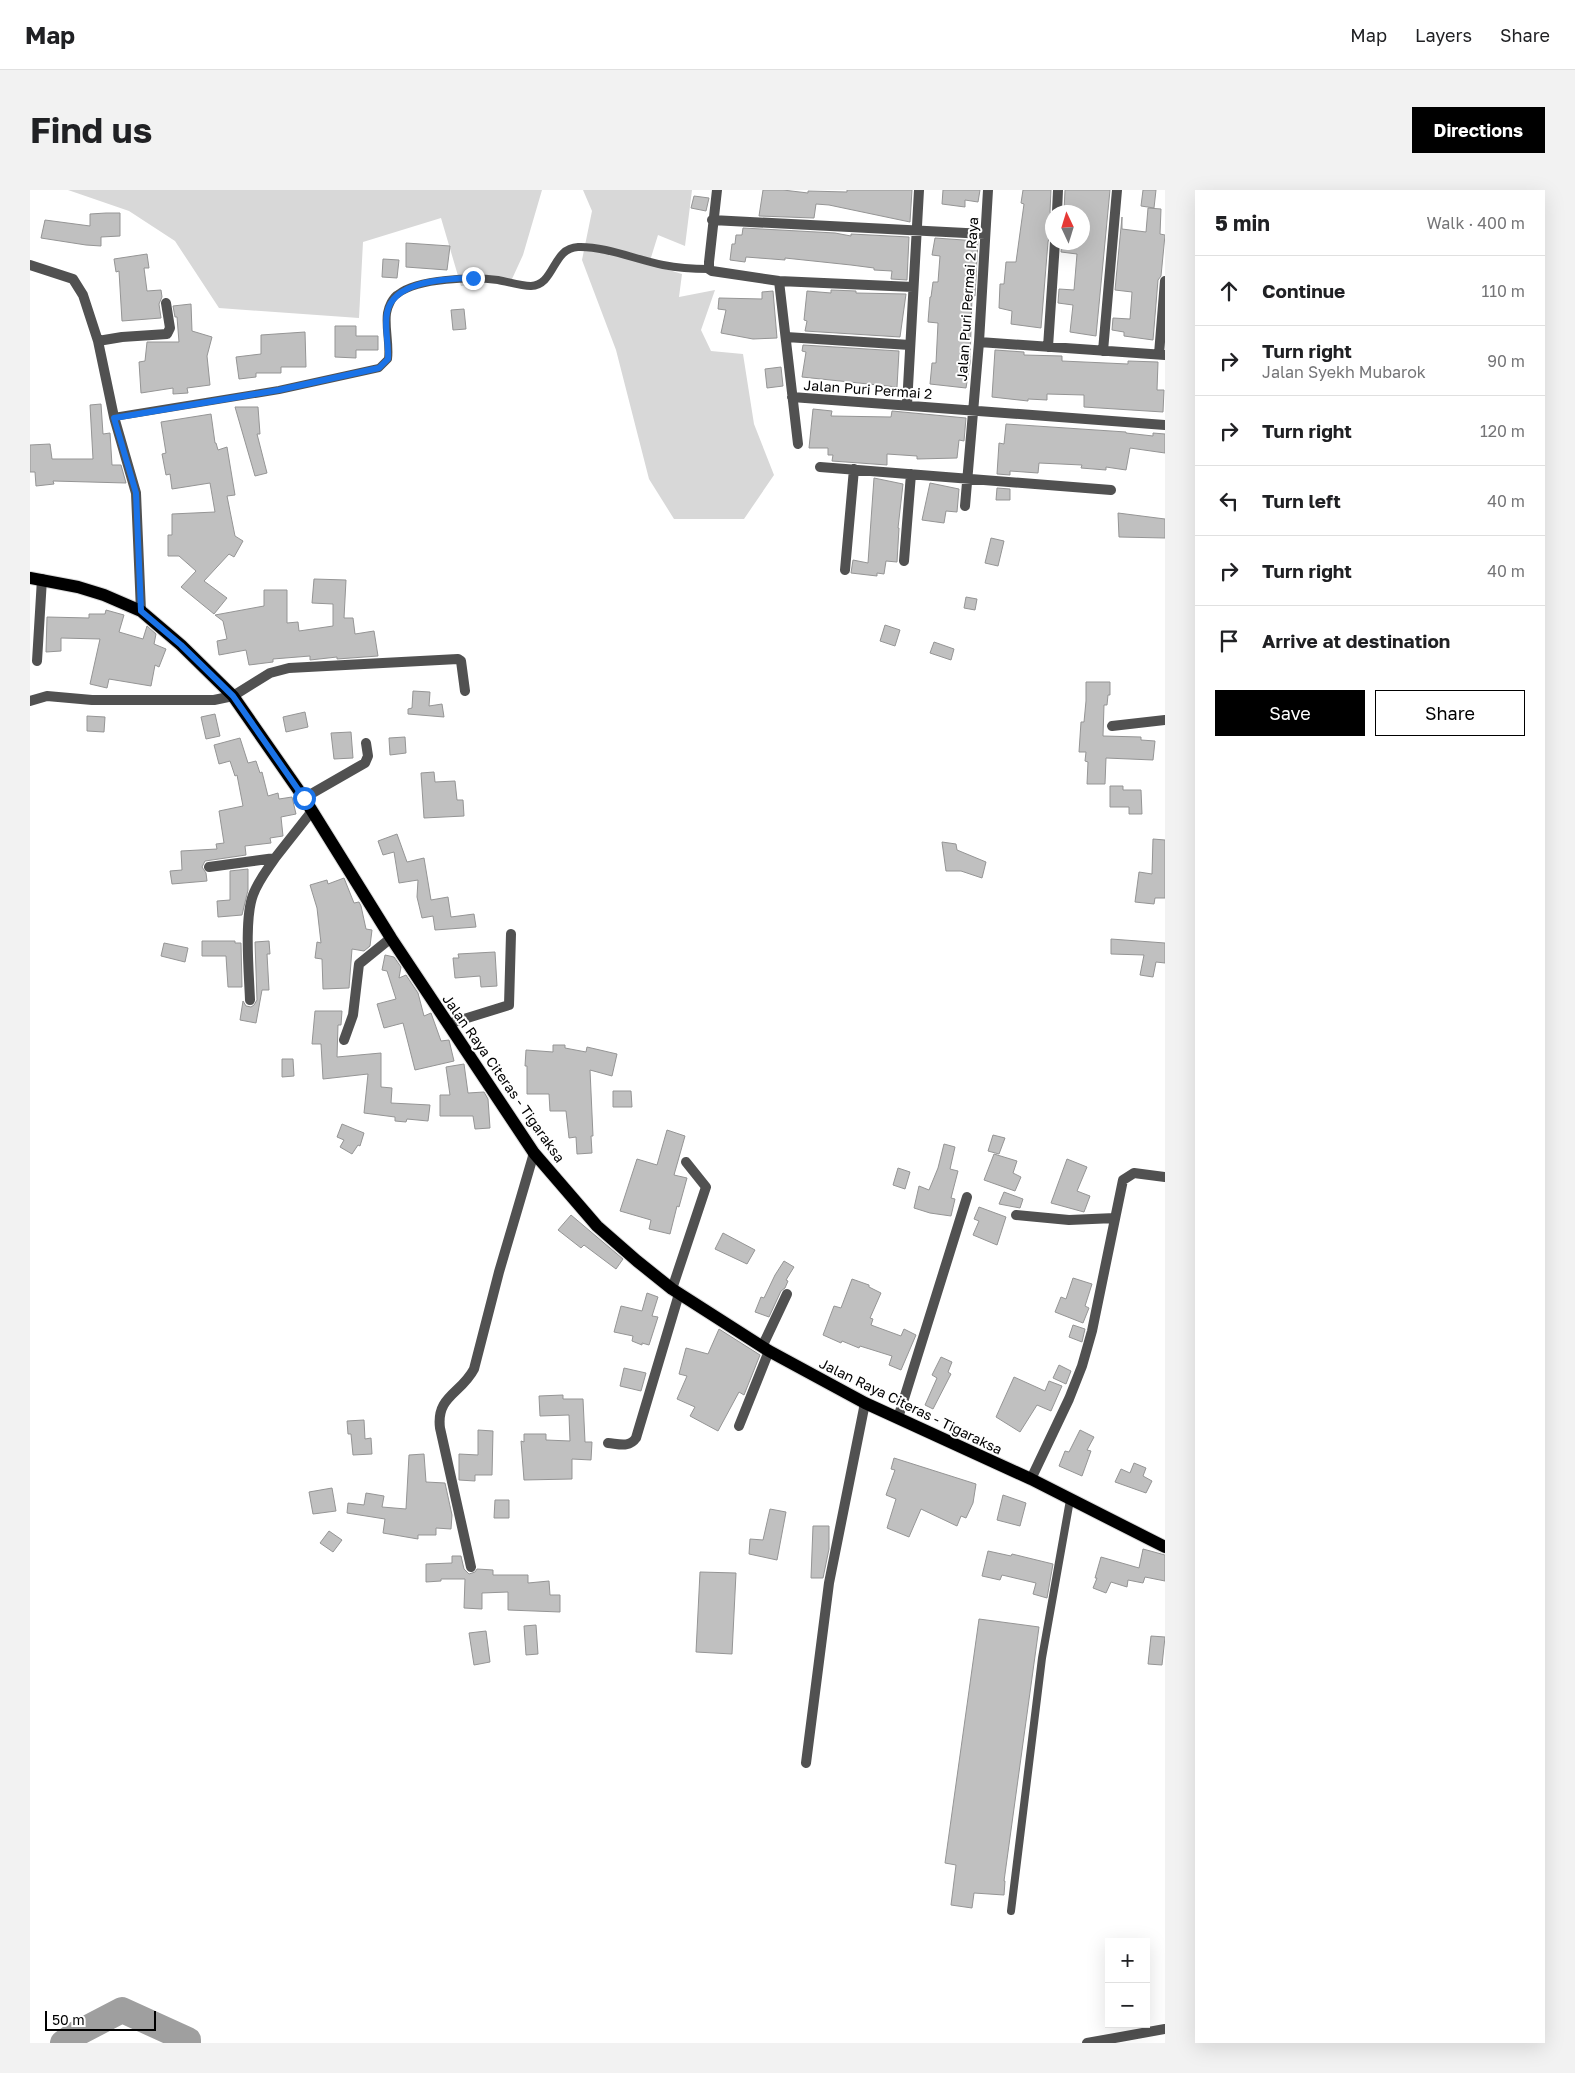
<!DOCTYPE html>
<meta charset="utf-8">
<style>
body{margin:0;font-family:"Golos Text",sans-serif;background:#f2f2f2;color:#202124}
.controls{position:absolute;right:15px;bottom:15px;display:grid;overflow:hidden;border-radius:0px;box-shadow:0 5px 20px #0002}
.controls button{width:45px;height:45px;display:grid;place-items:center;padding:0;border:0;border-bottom:1px solid #e0e0e0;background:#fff;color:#202124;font:25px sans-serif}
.compass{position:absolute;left:1015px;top:15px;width:45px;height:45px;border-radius:50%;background:#fff;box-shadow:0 5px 20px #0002;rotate:356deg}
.scale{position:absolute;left:15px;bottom:12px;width:111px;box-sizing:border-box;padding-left:5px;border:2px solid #000;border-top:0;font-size:14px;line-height:18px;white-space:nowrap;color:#000;-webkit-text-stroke:4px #fff;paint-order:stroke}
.stop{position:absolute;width:15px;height:15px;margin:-11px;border:4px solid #1a73e8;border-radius:50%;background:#fff}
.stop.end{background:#1a73e8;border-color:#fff;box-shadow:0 1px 5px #0008}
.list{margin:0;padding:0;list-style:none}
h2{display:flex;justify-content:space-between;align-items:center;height:65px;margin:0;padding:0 20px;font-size:21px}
h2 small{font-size:16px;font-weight:400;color:#757577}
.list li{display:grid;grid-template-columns:32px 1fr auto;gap:15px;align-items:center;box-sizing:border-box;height:70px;padding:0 20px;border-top:1px solid #e0e0e0}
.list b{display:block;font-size:19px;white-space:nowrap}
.list p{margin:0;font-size:16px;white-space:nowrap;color:#757577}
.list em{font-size:16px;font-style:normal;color:#757577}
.actions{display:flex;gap:10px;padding:15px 20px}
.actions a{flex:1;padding:11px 0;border:1px solid #000;border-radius:0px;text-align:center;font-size:18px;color:#000}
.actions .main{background:#000;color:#fff}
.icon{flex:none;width:28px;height:28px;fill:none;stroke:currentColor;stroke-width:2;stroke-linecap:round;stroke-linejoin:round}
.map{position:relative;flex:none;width:1135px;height:1853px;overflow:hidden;border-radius:0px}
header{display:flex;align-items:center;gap:30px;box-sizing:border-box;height:70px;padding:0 25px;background:#fff;border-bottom:1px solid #e0e0e0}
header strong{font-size:24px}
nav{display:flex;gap:28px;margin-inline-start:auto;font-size:18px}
.intro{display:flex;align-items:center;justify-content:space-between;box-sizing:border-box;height:120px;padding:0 30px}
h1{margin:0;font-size:35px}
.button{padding:12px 22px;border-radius:0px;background:#000;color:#fff;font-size:18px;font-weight:700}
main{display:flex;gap:30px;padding:0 30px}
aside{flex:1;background:#fff;border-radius:0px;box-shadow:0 5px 20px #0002}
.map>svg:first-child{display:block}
</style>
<header>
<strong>Map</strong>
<nav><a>Map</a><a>Layers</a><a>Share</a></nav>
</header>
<div class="intro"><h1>Find us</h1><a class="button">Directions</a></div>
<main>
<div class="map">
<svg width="1135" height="1853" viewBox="0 0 1135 1853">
<rect width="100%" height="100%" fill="#fff"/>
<!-- green -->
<path fill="#d8d8d8" d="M38 0H512L493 65 482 89 431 96 411 28 333 52 329 128 189 118 145 51 99 21Z
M553 0H662L655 56 628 45 619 74 652 84 649 107 685 100 671 140 681 161 713 164 724 234 744 285 714 329H644L619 289 586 160 552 70 562 21Z"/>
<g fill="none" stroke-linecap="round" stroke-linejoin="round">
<!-- river -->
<path stroke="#9f9f9f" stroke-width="26" d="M33 1853 44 1845 92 1820 158 1850V1853"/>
</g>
<!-- building -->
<path fill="#c0c0c0" stroke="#959595" d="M733 0H753L778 3V1L817 2V0H882L880 32 799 15 786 14 784 28 729 26Z
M913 0H950L948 12 935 10V17L912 14Z
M993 0H1021L1020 22 1022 27V37L1018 52 1011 138 981 134 982 121 969 118 970 94H974L976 72H986L994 14 991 13Z
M1035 0H1080L1066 146 1040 142 1043 115 1028 113 1029 99 1044 100 1047 64 1031 62 1032 52H1052L1053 22H1034Z
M1113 0H1126L1124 18 1111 16Z
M664 6 679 8 676 21 661 18Z
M1118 18 1131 19 1130 44 1135 45 1131 86 1128 90 1123 150 1094 146V142L1082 140 1083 128 1100 129 1102 102 1085 100 1092 27V39L1116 42Z
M76 23H90V46L71 47V56L56 55 11 48 15 30 60 36V24Z
M713 38 805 43 821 46V44L879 47 877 90 861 89 862 81 844 80V78L821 75 755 68V70L716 67 715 72 700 70 702 54H705L706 45H712Z
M905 48 948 51 945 106H942L940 173 936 198 900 194 902 173H906L908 133 898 132 900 107H901L903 92H908L910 66 902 65Z
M376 53 420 56 417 80 376 77Z
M117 64 119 78H114L117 101 131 100 132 107 129 114 131 128 92 131 89 81 86 82 84 69Z
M353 69 369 70 367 88 352 87Z
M801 100 826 101V103L876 104 870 147 775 141 777 131 774 130 777 101 801 103Z
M743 101 747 148 723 149 691 143 696 120 688 119 689 108 732 109V102Z
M161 114 162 141 182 147 177 166 180 195 157 198 158 203 143 204V198L111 203 109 172 115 171 117 152H149L147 127H145L143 116Z
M434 119 436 139 423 140 421 120Z
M305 136H326V146H348V160H326V168L305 167Z
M275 142 276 177H251V183H226V187L209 189 206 167 231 164V145Z
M773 155 869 161 867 197 772 187 776 162 772 161Z
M965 160 994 162V165L1032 166V171L1098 174V171L1128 172 1127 200H1134L1133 222 1054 217V205L1017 204V210L998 209V211L962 207Z
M751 177 753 196 737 198 735 179Z
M71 214 73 244 80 243 82 275H91L96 293 23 291 24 294 6 296 5 282H0V255L20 254 22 269H63L60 215Z
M205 217H228L230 244H227L237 283 225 286Z
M783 219 802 221 801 226 861 227 862 221 936 228 934 251 929 250 927 268 887 269V266L857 264V275L802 271 803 265H798V258H779Z
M181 224 185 253H186L188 260 197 257 205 305 197 306 205 346 213 351 204 367 199 364 174 391 197 408 184 424 151 397 166 381 149 366H138V345H142V324L185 322 180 293 142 299 140 284 136 285 132 264 136 263 131 232Z
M976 234 1096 242V243L1123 246V243L1135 244V263L1100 258 1096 280 1076 277V280L1051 278 1052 275 1009 273 1008 283 980 281V285L967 284 969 253 974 254Z
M844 288 873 294 868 338H869L867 372 856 371 854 384 847 383V386L821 383 823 370 838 373Z
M900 293 929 299 927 322 916 321 914 333 892 330Z
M967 298 980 299V310H966Z
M1088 323 1135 329V348L1089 347Z
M961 348 974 351 968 376 955 373Z
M284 389 316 390 314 428H323L325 444 344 441 348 466 307 469V467L280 470V466L243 469V472L219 475 216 460 189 465 187 451 197 449 193 431 185 425 234 416V400H257V433L268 432 269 441 303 436V414L282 413Z
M936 407 947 409 945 420 934 418Z
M76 420 94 425 89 442 113 449 117 436 126 444 124 454 136 459 129 477 125 475 121 496 79 489 77 498 60 494 70 449 31 448V461L16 462 17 427 59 428V424H75Z
M855 435 870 440 865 456 850 451Z
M904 452 924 459 921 470 900 463Z
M1056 492H1080V505H1078L1077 515H1074L1073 546 1111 547V550L1125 551 1123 570 1076 568 1075 594H1057L1058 572 1055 571 1056 562H1049L1051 532H1054L1056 511Z
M383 501 400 502 399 516 412 514 414 527 378 524V519L382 518Z
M275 522 278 537 256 542 253 527Z
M185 524 190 546 176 549 171 527Z
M57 526 75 527 74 542 57 541Z
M321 542 323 568 304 569 301 543Z
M375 547 376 563 360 565 359 548Z
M210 548 218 573 226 571 230 583 232 582 238 606 248 603 249 609 262 607 266 624 251 627 253 646 240 648 241 653 215 656 216 665 175 671 172 677 176 683 177 691 142 694 140 681 152 680 151 661 187 659 186 654 194 653 189 621 213 616 207 585 205 586 200 571 189 574 184 555Z
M404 582 405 592 425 591 427 610H433L434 626 394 628 391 583Z
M1080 596H1093V600H1111L1112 624H1099V617H1080Z
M367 644 377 672 394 668 401 710 418 707 421 727 444 724 446 737 405 740 403 726 392 728 387 707 388 690 369 693 364 662 353 665 348 651Z
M1123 649 1135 650V708H1125L1124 714 1105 712 1109 682 1122 684Z
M912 652 926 654 927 660 956 672 952 688 931 681H916Z
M218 679V700L212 725 188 727 187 711 200 710V681Z
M314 688 324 713 329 712 331 716 336 739 342 740 340 756 334 761 322 759 319 798 293 799 292 769 285 768 287 752 291 753 287 718 280 695 297 690 298 694Z
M1081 749 1135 753V773L1126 772 1123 787 1110 785 1114 765 1081 764Z
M172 751H205V753H211L212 797H198L196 766H172Z
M239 751 240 764H237L239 800H232L226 833 210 830 213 811 216 816 221 817 224 815 227 810 225 752Z
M134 753 158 758 155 772 131 766Z
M465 762 467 796 451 797 450 786 425 788 423 768H429L428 764Z
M355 765 364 767 371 777 369 788 376 785 388 803 394 826 401 823 411 851 419 850 424 871 385 880 373 833 354 838 347 814 366 809 357 781 352 780Z
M285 821H312L311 835H308L307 867 351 863V897L362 898 361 913 400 915 398 931 377 929 376 932 365 931V927L334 923 338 884 293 889 291 854H282Z
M523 855H535V858L556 862 557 857 587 864 582 886 560 880 563 946H561L562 963 547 964 546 947 539 948 536 921H520L519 904H497V876H495L496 860 523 862Z
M252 869H263L264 886 252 887Z
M434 874 438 903 454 902 458 909 460 938 445 939 443 926H410V905H420L416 877Z
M583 901H601L602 917H583Z
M312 934 334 943 330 956 328 955 322 964 310 957 314 950 307 947Z
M637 940 655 946 644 985 657 988 649 1017 647 1016 640 1044 619 1039 621 1030 590 1021 607 969 627 975Z
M963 945 975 948 969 964 958 961Z
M914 954 925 957 920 979 928 981 921 1008 925 1009 921 1026 900 1023 884 1018 889 996 899 1000 908 978Z
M964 964 987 971 983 983 991 987 985 1001 954 990Z
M1037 969 1057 977 1047 1001 1060 1006 1054 1022 1021 1013Z
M868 978 880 982 875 999 863 995Z
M974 1002 993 1009 990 1018 969 1014Z
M949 1017 976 1027 967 1055 943 1045 949 1031 944 1029Z
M541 1025 593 1069 586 1079 554 1055 551 1058 528 1040Z
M693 1043 725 1060 717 1074 685 1059Z
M754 1071 764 1077 756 1090 758 1091 755 1098 751 1101 739 1127 725 1122 731 1107 734 1108 745 1085Z
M1043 1088 1062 1094 1055 1116 1059 1118 1053 1133 1025 1122 1031 1107 1036 1109Z
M822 1089 839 1095V1097L851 1103 840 1128 843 1129 841 1135 871 1146 874 1139 886 1145 871 1180 859 1175 862 1166 830 1156 829 1158 812 1151 811 1153 793 1145 804 1116 811 1118Z
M617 1103 628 1107 622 1126 628 1127 619 1155 612 1153V1155L602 1151 603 1146 584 1142 591 1116 612 1121Z
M1043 1135 1055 1139 1052 1152 1039 1147Z
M689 1139 730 1165 714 1205 709 1202 688 1241 660 1226 665 1217 647 1209 657 1186 649 1184 656 1158 678 1164Z
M911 1167 922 1172 918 1182 921 1184 903 1219 895 1215 907 1188 902 1185Z
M1029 1175 1041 1181 1036 1194 1023 1188Z
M594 1178 616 1183 611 1201 590 1196Z
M984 1187 1015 1201 1019 1191 1032 1196 1021 1221 1007 1215 990 1242 966 1227Z
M533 1205V1209H553L555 1252H562L561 1270 542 1269V1289L494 1290 491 1251 494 1252V1244H516V1250L540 1251 539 1225 510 1226 509 1206Z
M334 1230 335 1249 341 1248 342 1264 323 1265 321 1244H318L317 1231Z
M448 1240 463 1241 462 1285H445V1291L429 1290V1264L448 1265Z
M1050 1240 1064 1247 1057 1260 1061 1261 1052 1286 1029 1276 1035 1261 1039 1262Z
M394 1264 396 1292 415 1293 422 1325 421 1339 406 1338V1345H388V1349L353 1343 355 1329 317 1323 318 1313 334 1315 336 1303 354 1306 352 1317 376 1319 379 1265Z
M864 1268 946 1294 943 1313 936 1328 931 1326 927 1336 891 1319 879 1347 857 1338 866 1309 856 1305 865 1280 861 1279Z
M1104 1273 1116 1278 1113 1286 1122 1291 1116 1303 1085 1292 1091 1279 1100 1283Z
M302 1298 306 1321 283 1324 279 1302Z
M973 1305 996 1313 990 1336 967 1330Z
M465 1310H479V1328H464Z
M740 1319 756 1322 747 1370 719 1364 720 1349 733 1350Z
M783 1336H799V1359L793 1388H781Z
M299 1341 312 1350 303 1362 290 1353Z
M1113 1359 1135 1365V1391L1115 1387 1113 1393 1098 1390 1097 1397 1081 1392 1076 1403 1063 1398 1067 1388H1065L1071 1367 1109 1378Z
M958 1361 981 1366 982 1364 1023 1374 1017 1408 1003 1404 1006 1393 972 1385 970 1390 952 1386Z
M422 1366H431L434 1379 439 1384 445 1382 447 1379 463 1380V1385H498V1393L519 1391 520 1405H530V1422L478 1420V1402L452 1403V1419L434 1418 435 1389H411V1391L396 1392V1374L422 1373Z
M670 1382 706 1383 702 1464 666 1462Z
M949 1429 1009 1437 974 1691H975L974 1705 944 1703 942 1718 921 1715 926 1675 915 1673Z
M506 1435 508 1464 496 1465 494 1436Z
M456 1441 460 1472 444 1475 439 1443Z
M1121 1446 1135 1447 1132 1475 1118 1474Z"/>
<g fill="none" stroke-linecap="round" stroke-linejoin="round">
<defs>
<path id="primary" d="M0 388 48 397 74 405 111 421 151 455 203 506 274 608 361 748 504 963 567 1036 607 1071 642 1099 739 1161 835 1213 1001 1289 1135 1357"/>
</defs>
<!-- primary casing -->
<use href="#primary" stroke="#dbdbdb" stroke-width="14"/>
<!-- service -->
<path stroke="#515151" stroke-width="8" d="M84 227 249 200 349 178 358 169C360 154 355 138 357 123 358 117 362 107 368 104 388 88 443 87 468 90 479 92 490 96 501 96 525 95 522 58 548 57 575 56 607 70 633 75 648 78 663 79 679 79
M981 1721 1012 1468 1040 1310"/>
<!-- minor -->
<path stroke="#515151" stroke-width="10" d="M687 0 679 72V79L682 81 749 91 883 97
M1027 22 1028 0
M682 30 955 44
M0 75 43 89 53 105 68 151 84 227 106 303 111 421
M749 91 768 254
M756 147 880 155
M68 151 92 147 137 144 140 138 136 113
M949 152 1135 165
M1018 157 1025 52
M1073 161 1087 0
M1129 164 1135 91
M762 207 1135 235
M877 215 889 0
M790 277 1081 300
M935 316 949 152 958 0
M874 371 881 284
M815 380 824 279
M7 471 12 389
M0 511 17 506 62 510H184L203 506 240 483 259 478 428 469 431 471 435 501
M1082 536 1135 530
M274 608 335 573 338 566 336 553
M179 677 245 668 282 621
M220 810C219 783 214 729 223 705 228 691 237 680 245 668
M418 834 479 815 481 744
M314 850 323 825 329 774 361 748
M986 1025 1039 1030 1085 1028
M642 1099 676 997 656 972
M732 1157 757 1104
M868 1228 937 1007
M709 1236 739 1161
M578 1253C589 1254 599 1258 606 1248L649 1104
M1001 1289 1039 1209 1052 1176 1062 1141 1093 990 1104 983 1135 987
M441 1377 410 1238C406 1206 431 1204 444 1179L469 1082 504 963
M776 1573 799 1393 835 1213
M1057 1853 1135 1839"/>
<!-- primary -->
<use href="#primary" stroke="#000" stroke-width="12"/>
</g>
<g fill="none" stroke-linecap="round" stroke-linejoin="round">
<!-- route -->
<path stroke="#1a73e8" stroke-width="6" d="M274 608 203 506 151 455 111 421 106 303 84 228 249 200 349 178 358 169C359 154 354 137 357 123 363 90 417 89 443 88"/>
</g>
<g text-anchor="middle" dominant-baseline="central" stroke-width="4" stroke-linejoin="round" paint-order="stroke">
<!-- street labels -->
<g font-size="14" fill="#000" stroke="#fff">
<text transform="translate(937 109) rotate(-86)">Jalan Puri Permai 2 Raya</text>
<text transform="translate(838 199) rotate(4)">Jalan Puri Permai 2</text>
<text transform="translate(474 888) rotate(55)">Jalan Raya Citeras - Tigaraksa</text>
<text transform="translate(881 1216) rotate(26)">Jalan Raya Citeras - Tigaraksa</text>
</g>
</g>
</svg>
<div class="controls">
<button>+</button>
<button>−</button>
</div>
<svg class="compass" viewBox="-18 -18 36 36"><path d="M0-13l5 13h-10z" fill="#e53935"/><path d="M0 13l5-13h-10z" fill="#757577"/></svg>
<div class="scale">50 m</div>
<div class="stop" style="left:274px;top:608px"></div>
<div class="stop end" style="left:443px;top:88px"></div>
</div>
<aside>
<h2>5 min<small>Walk · 400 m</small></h2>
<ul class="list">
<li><svg class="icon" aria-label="ahead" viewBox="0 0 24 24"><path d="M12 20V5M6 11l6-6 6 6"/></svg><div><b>Continue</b></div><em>110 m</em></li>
<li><svg class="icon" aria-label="right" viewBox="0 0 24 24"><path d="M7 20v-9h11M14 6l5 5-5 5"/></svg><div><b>Turn right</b><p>Jalan Syekh Mubarok</p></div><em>90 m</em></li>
<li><svg class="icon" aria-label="right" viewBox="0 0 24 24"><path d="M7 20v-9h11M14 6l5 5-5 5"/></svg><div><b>Turn right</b></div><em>120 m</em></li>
<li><svg class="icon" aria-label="left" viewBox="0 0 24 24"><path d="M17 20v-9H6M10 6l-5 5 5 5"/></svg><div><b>Turn left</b></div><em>40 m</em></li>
<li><svg class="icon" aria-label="right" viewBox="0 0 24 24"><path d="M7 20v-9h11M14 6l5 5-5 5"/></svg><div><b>Turn right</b></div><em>40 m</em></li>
<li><svg class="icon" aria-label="arrive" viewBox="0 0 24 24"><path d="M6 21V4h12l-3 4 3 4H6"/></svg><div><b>Arrive at destination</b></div></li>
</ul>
<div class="actions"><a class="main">Save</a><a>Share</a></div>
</aside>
</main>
